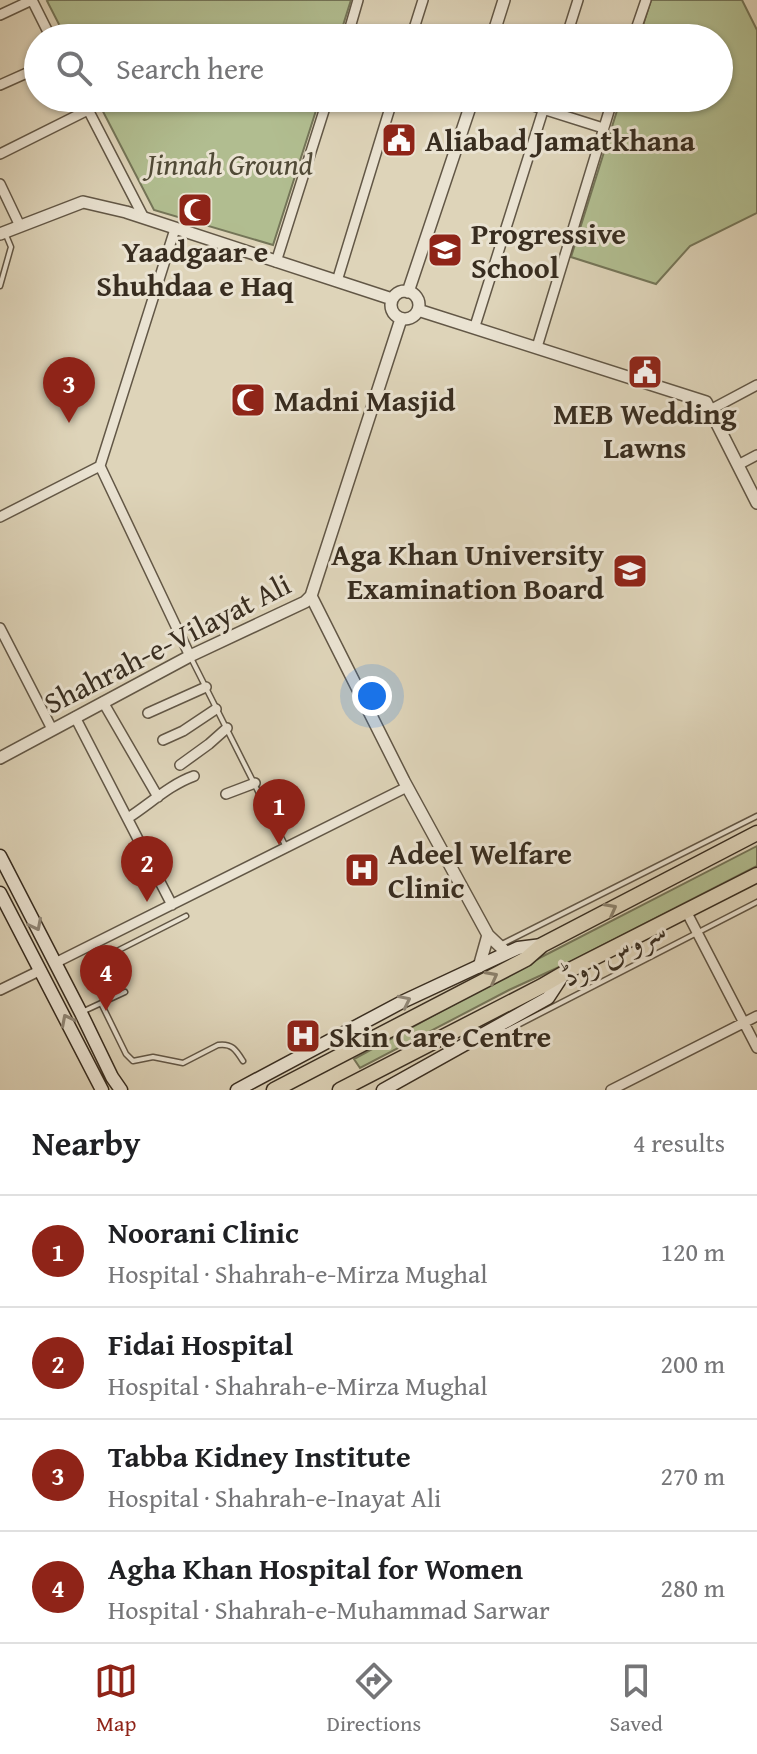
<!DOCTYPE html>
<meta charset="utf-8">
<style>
body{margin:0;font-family:"Gentium Book Plus",Amiri,serif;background:#f2f2f2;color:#202124}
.you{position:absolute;left:372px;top:696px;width:28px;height:28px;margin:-20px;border:6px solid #fff;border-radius:50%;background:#1a73e8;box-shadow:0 0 0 12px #1a73e833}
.badge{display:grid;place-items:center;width:52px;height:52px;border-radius:50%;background:#8f2418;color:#fff;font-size:26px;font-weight:700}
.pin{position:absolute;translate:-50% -66px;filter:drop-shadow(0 2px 4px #0008)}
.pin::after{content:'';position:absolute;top:42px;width:28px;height:24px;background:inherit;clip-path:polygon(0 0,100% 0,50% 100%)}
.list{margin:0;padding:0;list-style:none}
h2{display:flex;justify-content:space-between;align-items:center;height:104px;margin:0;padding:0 32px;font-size:34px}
h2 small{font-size:26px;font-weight:400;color:#757577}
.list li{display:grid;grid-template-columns:52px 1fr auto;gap:24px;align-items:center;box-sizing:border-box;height:112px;padding:0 32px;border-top:2px solid #e0e0e0}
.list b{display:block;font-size:30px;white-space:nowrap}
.list p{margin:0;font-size:26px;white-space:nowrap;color:#757577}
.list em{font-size:26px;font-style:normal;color:#757577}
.icon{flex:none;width:44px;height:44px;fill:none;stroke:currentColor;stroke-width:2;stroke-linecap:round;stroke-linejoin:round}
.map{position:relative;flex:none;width:757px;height:1090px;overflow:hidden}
.search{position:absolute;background:#fff;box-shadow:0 2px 6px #0004;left:24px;right:24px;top:24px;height:88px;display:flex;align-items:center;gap:20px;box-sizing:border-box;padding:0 28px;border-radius:44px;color:#757577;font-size:30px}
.sheet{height:552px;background:#fff}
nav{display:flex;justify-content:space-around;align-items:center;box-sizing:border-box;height:112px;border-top:2px solid #e0e0e0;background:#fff;font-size:22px;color:#757577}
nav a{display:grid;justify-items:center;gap:4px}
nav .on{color:#8f2418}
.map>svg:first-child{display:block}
</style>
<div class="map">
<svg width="757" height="1090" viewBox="0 0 757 1090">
<rect width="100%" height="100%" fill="#ded4b9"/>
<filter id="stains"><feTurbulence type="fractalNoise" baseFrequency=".0025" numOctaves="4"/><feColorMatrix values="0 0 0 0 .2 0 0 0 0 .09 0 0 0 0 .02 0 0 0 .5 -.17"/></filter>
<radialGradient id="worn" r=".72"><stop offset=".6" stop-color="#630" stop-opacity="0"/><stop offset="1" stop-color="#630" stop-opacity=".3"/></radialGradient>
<!-- green -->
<path fill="#b1bd90" stroke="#747558" stroke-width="2" d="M49 0H351L339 38H66L47 1Z
M651 0H742L757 30V213L690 246 656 284 571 257 621 98H719V38H639Z
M96 98H320L273 245 154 210Z
M757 846V866L570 962 509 990 360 1068 354 1059 524 966Z"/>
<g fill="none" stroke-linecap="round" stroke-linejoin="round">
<defs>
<path id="service" d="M0 286 11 247 6 235
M191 658 286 847
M502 944 757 816
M112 966 109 955 186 916
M101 1003 126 1054 133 1061 153 1057 183 1063 218 1045C232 1043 236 1050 243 1061
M84 1011 125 992
M498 1031H506L757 902"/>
<path id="minor" d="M0 15 32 0 51 38
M347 38 358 0
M411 38 423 0
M566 38 578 0
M633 38 646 0
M0 85 38 68
M82 98 144 218
M508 98 603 128
M0 154 88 110
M0 184 20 226
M276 262 328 98
M337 281 393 98
M475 326 547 98
M537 347 613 98
M710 410 757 385
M738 465 757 455
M100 466 190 656
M0 517 100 466 175 229
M0 628 52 729
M103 702 158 797
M148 713 206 687
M75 717 172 905
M163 740 183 731 216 709
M180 765 209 744 227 728
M226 794 255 783
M128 818C150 804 169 785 194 776
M686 911 757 1048
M55 963 407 787
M0 990 41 970
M611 1090 757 1016"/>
<path id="tertiary" d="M492 38 504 0
M0 234 83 202 126 212 392 299
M391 305a14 14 0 1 1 28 0a14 14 0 1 1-28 0Z
M408 292 473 98
M418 310 706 402 757 503
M311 596 404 781 488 935 507 953
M0 758 190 656 305 602 311 596 401 319
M479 967 488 935"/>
<path id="secondary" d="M0 856 81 1013 112 1077 121 1090
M0 893 102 1090
M237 1090 402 1002 507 953 518 948 542 945
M383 1090 548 998 565 972"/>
<path id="trunk" d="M274 1090 526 959 542 945 757 833
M340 1090 542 986 566 972 757 875"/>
</defs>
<!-- service casing -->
<use href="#service" stroke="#625746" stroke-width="7"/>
<!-- minor casing -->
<use href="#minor" stroke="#625746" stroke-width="12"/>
<!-- tertiary casing -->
<use href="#tertiary" stroke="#625746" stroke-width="14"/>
<!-- secondary casing -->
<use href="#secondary" stroke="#382d20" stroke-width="15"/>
<!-- trunk casing -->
<use href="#trunk" stroke="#382d20" stroke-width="17"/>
<!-- service -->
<use href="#service" stroke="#eae3d2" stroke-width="4"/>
<!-- minor -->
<use href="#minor" stroke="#eae3d2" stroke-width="9"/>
<!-- tertiary -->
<use href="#tertiary" stroke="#eae3d2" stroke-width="11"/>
<!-- secondary -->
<use href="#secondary" stroke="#eae3d2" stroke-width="12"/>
<!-- trunk -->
<use href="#trunk" stroke="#ded4b9" stroke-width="14"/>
</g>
<!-- one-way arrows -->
<defs><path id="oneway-chevron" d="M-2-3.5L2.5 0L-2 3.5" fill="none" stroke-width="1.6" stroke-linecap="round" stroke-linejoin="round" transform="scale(2)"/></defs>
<g stroke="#8b806c">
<use href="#oneway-chevron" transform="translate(611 909) rotate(-28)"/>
<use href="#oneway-chevron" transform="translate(492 977) rotate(-28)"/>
</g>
<g stroke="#918879">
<use href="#oneway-chevron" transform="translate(36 925) rotate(63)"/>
<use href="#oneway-chevron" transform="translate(405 1001) rotate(-26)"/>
<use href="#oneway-chevron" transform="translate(67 1020) rotate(-117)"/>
</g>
<!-- icons -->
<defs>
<symbol id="civic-square" viewBox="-11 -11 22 22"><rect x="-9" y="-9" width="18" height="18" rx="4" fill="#8f2418" stroke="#eae3d2"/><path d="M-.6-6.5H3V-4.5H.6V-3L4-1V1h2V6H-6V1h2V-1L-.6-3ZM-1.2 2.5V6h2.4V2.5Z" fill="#fff"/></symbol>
<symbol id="mosque-square" viewBox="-11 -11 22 22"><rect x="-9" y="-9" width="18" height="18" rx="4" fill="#8f2418" stroke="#eae3d2"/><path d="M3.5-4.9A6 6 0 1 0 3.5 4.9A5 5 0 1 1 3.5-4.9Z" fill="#fff"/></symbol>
<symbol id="school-square" viewBox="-11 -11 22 22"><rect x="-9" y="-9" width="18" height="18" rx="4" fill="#8f2418" stroke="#eae3d2"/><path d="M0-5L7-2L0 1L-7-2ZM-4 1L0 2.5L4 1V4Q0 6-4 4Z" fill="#fff"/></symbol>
<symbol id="university-square" viewBox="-11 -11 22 22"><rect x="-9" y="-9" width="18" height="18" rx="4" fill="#8f2418" stroke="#eae3d2"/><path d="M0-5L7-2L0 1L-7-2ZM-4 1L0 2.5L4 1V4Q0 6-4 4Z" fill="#fff"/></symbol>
<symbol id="hospital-square" viewBox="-11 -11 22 22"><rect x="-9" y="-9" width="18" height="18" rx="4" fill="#8f2418" stroke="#eae3d2"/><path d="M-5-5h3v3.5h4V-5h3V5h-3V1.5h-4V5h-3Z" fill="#fff"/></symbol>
</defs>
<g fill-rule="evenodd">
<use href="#civic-square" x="379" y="120" width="40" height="40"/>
<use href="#mosque-square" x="175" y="190" width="40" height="40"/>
<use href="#school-square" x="425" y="230" width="40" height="40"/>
<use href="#civic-square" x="625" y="352" width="40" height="40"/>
<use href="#mosque-square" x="228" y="380" width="40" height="40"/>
<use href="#university-square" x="610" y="551" width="40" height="40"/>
<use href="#hospital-square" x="342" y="850" width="40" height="40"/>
<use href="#hospital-square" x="283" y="1016" width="40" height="40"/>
</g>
<g text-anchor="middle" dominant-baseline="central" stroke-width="6" stroke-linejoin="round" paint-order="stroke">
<!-- poi labels -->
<g font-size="30" font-weight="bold" fill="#382d20" stroke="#eae3d2" text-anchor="start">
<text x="425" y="140">Aliabad Jamatkhana</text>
<text x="471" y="233">Progressive<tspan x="471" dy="34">School</tspan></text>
<text x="195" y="251" text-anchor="middle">Yaadgaar e<tspan x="195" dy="34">Shuhdaa e Haq</tspan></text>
<text x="274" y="400">Madni Masjid</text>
<text x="645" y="413" text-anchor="middle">MEB Wedding<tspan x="645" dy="34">Lawns</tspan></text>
<text x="604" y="554" text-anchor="end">Aga Khan University<tspan x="604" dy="34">Examination Board</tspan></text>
<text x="388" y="853">Adeel Welfare<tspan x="388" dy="34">Clinic</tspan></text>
<text x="329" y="1036">Skin Care Centre</text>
</g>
<!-- park labels -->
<g font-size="30" font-style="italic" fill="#504a36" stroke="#eae3d2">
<text x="230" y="164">Jinnah Ground</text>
</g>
<!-- street labels -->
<g font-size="30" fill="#382d20" stroke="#eae3d2">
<text transform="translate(167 643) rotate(-27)">Shahrah-e-Vilayat Ali</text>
<text transform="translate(613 952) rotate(-27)">سروس روڈ</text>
</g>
</g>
<rect width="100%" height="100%" filter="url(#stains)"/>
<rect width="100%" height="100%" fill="url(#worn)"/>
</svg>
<div class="you"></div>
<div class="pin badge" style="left:279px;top:845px">1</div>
<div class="pin badge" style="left:147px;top:902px">2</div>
<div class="pin badge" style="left:69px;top:423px">3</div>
<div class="pin badge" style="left:106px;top:1011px">4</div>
<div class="search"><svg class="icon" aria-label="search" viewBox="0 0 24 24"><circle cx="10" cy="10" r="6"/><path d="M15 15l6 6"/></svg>Search here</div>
</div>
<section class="sheet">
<h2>Nearby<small>4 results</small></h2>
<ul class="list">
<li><span class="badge">1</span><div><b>Noorani Clinic</b><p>Hospital · Shahrah-e-Mirza Mughal</p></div><em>120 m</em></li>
<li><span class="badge">2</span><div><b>Fidai Hospital</b><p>Hospital · Shahrah-e-Mirza Mughal</p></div><em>200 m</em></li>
<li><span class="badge">3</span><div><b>Tabba Kidney Institute</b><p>Hospital · Shahrah-e-Inayat Ali</p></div><em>270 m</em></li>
<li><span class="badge">4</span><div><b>Agha Khan Hospital for Women</b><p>Hospital · Shahrah-e-Muhammad Sarwar</p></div><em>280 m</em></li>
</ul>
</section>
<nav>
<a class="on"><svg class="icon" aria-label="map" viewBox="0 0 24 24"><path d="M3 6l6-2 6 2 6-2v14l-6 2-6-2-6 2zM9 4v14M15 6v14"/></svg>Map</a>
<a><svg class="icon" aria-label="directions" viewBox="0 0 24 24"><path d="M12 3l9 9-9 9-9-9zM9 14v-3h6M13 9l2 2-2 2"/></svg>Directions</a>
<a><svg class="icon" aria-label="saved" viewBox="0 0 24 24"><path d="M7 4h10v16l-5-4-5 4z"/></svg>Saved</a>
</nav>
